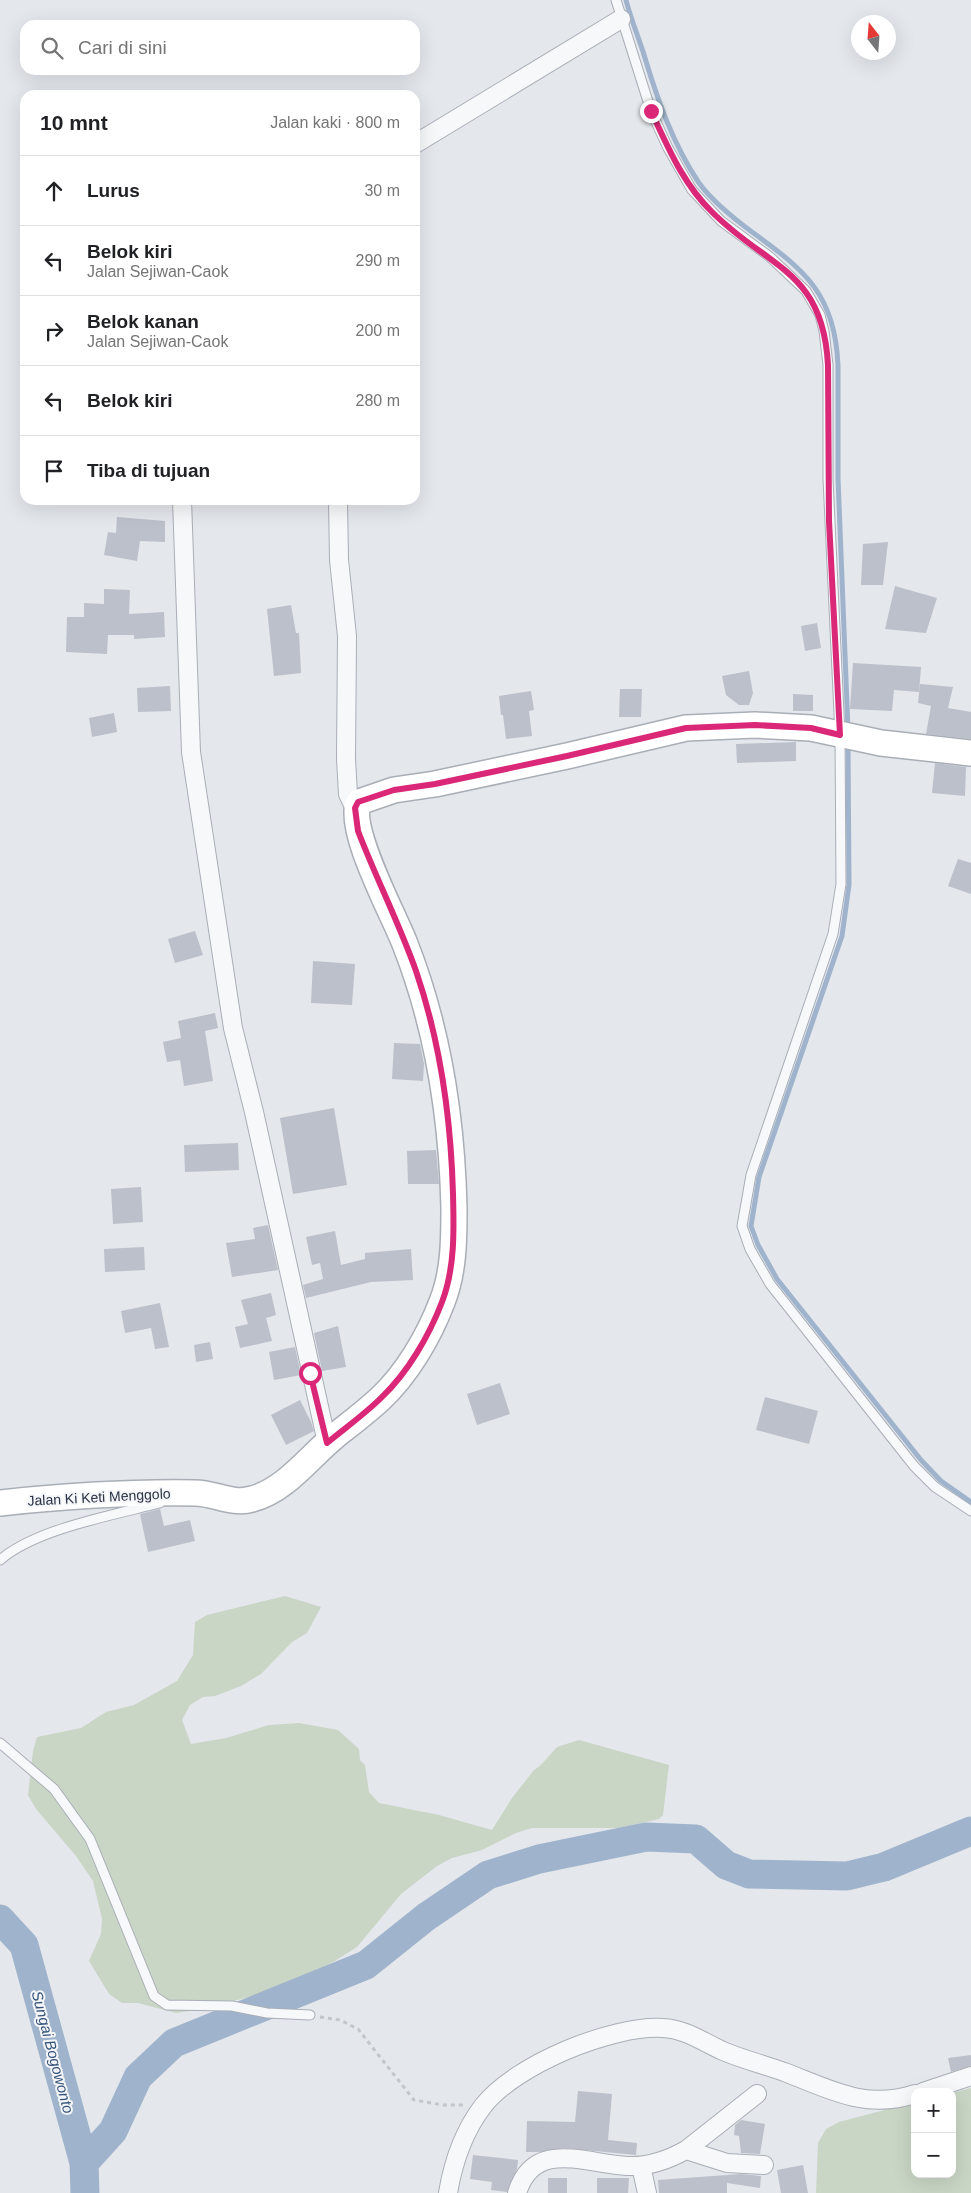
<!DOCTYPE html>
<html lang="id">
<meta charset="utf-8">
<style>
body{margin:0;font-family:Helvetica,sans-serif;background:#f6f6f6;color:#202124}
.controls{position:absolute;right:15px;bottom:15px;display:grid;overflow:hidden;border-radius:10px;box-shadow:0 5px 20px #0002}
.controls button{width:45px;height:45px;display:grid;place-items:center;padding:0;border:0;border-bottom:1px solid #e0e0e0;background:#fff;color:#202124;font:25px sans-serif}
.compass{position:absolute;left:851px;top:15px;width:45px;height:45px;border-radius:50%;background:#fff;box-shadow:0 5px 20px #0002;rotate:343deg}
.stop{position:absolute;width:15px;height:15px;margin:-11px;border:4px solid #db2777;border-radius:50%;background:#fff}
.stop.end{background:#db2777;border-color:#fff;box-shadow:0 1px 5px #0008}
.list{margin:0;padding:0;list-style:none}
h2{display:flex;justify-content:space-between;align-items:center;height:65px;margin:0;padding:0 20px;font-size:21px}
h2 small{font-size:16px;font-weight:400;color:#757577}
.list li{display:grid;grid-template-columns:32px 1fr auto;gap:15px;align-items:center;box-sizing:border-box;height:70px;padding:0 20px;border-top:1px solid #e0e0e0}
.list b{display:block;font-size:19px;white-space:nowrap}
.list p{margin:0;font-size:16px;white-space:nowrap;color:#757577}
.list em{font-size:16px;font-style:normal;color:#757577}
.icon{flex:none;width:28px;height:28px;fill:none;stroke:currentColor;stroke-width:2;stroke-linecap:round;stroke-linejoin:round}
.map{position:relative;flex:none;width:971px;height:2193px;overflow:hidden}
.search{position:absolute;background:#fff;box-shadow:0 5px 20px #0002;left:20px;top:20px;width:400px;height:55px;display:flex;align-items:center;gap:12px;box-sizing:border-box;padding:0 18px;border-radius:15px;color:#757577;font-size:19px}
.panel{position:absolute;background:#fff;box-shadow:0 5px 20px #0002;left:20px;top:90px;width:400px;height:415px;border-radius:15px}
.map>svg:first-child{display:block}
</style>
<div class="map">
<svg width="971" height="2193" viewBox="0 0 971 2193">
<rect width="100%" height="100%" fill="#e4e7ec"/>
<!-- green -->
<path fill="#c9d6c5" d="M285 1596 321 1607 307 1633 292 1642 261 1674 241 1686 215 1696 203 1697 190 1705 182 1720 191 1744 226 1738 269 1725 299 1723 338 1730 359 1749 360 1760 365 1765 369 1792 379 1803 439 1815 492 1830 512 1798 534 1770 540 1766 557 1747 579 1740 669 1765 663 1815 659 1819 619 1828H532L516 1833 482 1850 452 1858 437 1866 401 1894 357 1947 333 1962 275 1991 196 2010 176 2013 138 2003H122L109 1994 89 1961 101 1934 102 1919 93 1881 76 1856 36 1809 28 1795 33 1751 37 1737 81 1728 106 1712 134 1705 177 1681 193 1655 195 1622 207 1615Z
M971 2088V2193H816L818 2143 826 2129 839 2122 915 2102V2174H952V2093Z"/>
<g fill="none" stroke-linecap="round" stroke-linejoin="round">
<!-- stream -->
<path stroke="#9fb4cc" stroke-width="5" d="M626 0C631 20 639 38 645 58 658 101 673 144 699 183 713 202 733 218 752 232 806 271 835 295 838 365V478L848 730
M848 743 849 885 842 936 759 1177 751 1226 758 1245 777 1279 921 1460 941 1481 971 1502"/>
<!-- river -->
<path stroke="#9fb4cc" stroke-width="29" d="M0 1919 24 1945 84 2163 85 2193
M84 2163 113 2131 138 2077 174 2043 366 1965 426 1917 488 1875 539 1859 646 1837 696 1839 726 1865 749 1874 847 1876 884 1867 971 1831"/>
</g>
<!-- building -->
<path fill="#bbc0ca" d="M117 517 165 521V542L140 541 137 561 104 555 108 532 116 533Z
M888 542 883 585H861L863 544Z
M895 586 937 598 926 633 885 629Z
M104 589 130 590 129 614 164 612 165 637 134 639V635H108L107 654 66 652 67 617H84V603L104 604Z
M291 605 296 633H299L301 673 274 676 267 609Z
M817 623 821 648 805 651 801 626Z
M853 663 921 667 919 692 894 690 892 711 850 709Z
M749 671 753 693 749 705H739L726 695 722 676Z
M920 684 953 687 948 708 971 712V739L926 734 931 706 918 703Z
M170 686 171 711 138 712 137 688Z
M620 689H642L641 717H619Z
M531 691 534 710 529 711 532 736 506 739 503 715H501L499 696Z
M793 694 813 695V711H793Z
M114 713 117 732 92 737 89 718Z
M796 742V761L737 763 736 744Z
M935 763 966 767 965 796 932 793Z
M958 859 971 863V894L948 886Z
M195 931 203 955 175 963 168 939Z
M313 961 355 964 352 1005 311 1003Z
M215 1013 218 1028 205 1031 213 1081 184 1086 180 1060 167 1062 163 1042 181 1038 178 1021Z
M394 1043 420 1044 424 1064 423 1081 392 1079Z
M334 1108 347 1185 293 1194 280 1118Z
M238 1143 239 1170 185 1172 184 1145Z
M436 1150 439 1184H408L407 1151Z
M141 1187 143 1222 113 1224 111 1189Z
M268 1225 278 1270 232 1277 226 1243 255 1239 253 1228Z
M335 1231 341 1265 365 1259V1253L411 1249 413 1280 371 1282 306 1298 303 1285 323 1279 320 1263 312 1265 306 1237Z
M144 1247 145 1270 105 1272 104 1249Z
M271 1293 276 1315 266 1318 272 1341 240 1348 235 1327 248 1324 241 1300Z
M160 1303 169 1347 155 1349 151 1328 125 1333 121 1311Z
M338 1326 346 1367 322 1371 314 1333Z
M210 1342 213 1359 196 1362 194 1345Z
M295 1347 301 1375 274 1380 269 1352Z
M500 1383 510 1414 477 1425 467 1394Z
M765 1397 818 1411 809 1444 756 1430Z
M300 1400 311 1422 314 1431 286 1445 271 1415Z
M160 1509 164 1526 190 1520 195 1541 148 1552 140 1514Z
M971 2055V2066L951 2072 948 2058Z
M578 2091 612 2094 608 2140 637 2143 636 2155 564 2148 539 2152H526L527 2121 575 2122Z
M741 2120 765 2124 760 2154 741 2153 739 2136 734 2135 735 2125Z
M473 2155 518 2160 517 2169 507 2192 491 2190 492 2182 470 2179Z
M803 2165 808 2193H781L777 2170Z
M741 2174 761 2176 760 2188 727 2183V2193H659L658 2180Z
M548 2178H567V2193H548Z
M597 2178H629L628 2193H597Z"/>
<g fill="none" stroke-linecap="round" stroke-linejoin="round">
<defs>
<path id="lane" d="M616 0 651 111 668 148 692 190 721 221 770 257 806 291 820 315 824 331 828 365V479L840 735 841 884 833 934 751 1175 742 1226 750 1249 770 1284 914 1466 935 1487 971 1511
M0 1560C36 1529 113 1515 160 1503
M0 1743 54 1789 90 1839 154 1996 167 2005 232 2006 267 2013 310 2015"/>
<path id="street" d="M415 144 621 19
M182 500 191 752 233 1028 254 1112 327 1443
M338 500 339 560 347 636 346 759 348 794 355 809
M923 2092 971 2076
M686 2150 727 2163 764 2165
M641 2166 647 2193
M448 2193C453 2163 464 2131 483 2106 515 2065 611 2025 663 2028 685 2029 703 2042 723 2051 744 2060 766 2065 787 2073 831 2090 866 2110 915 2094
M517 2193C534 2138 586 2164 627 2166 647 2167 668 2160 686 2150L757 2094"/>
<path id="secondary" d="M0 1503C65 1496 130 1492 195 1493 215 1493 232 1505 252 1499 286 1490 309 1457 335 1436 350 1424 366 1412 380 1399 407 1374 429 1336 442 1302 454 1272 454 1239 454 1208 452 1119 438 1028 405 944 394 915 346 828 359 802L394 790 435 784 567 756 686 728 755 725 811 728 881 743 971 753"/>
</defs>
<!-- lane casing -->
<use href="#lane" stroke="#a9aeb7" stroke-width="11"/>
<!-- street casing -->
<use href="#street" stroke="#a9aeb7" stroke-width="20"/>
<!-- secondary casing -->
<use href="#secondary" stroke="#a9aeb7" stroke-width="28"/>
<!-- path -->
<path stroke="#c2c5cb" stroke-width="3" stroke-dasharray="4 4" stroke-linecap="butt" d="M320 2017 340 2020 358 2029 414 2100 443 2105H464"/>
<!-- lane -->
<use href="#lane" stroke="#f7f8fa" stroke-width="9"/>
<!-- street -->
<use href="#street" stroke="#f7f8fa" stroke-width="18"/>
<!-- secondary -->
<use href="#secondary" stroke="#fff" stroke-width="25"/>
</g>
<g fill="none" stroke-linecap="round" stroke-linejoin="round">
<!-- route -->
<path stroke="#db2777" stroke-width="6" d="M310 1373 327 1443C345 1428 365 1414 382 1397 408 1372 429 1336 442 1302 455 1268 454 1230 453 1194 451 1120 440 1041 416 971 399 923 376 878 358 831L355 808 358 802 394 790 435 784 567 756 686 728 755 725 811 728 840 735 829 521 828 365C823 270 769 269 712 212 683 184 668 147 651 111"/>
</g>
<g text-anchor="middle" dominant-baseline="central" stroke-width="4" stroke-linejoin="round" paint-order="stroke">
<!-- street labels -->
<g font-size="14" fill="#2b3445" stroke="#f4f6f9">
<text transform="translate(99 1497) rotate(-3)">Jalan Ki Keti Menggolo</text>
</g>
<!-- water labels -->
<g font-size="15" font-style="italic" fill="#34527a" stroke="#f4f6f9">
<text transform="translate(53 2052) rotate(75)">Sungai Bogowonto</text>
</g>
</g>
</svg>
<div class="controls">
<button>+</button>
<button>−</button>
</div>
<svg class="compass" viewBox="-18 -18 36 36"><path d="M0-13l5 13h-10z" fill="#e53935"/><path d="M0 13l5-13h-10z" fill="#757577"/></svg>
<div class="stop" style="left:310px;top:1373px"></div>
<div class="stop end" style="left:651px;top:111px"></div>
<div class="search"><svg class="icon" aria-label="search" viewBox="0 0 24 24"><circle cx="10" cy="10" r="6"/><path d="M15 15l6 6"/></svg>Cari di sini</div>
<section class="panel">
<h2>10 mnt<small>Jalan kaki · 800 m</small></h2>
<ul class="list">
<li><svg class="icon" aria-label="ahead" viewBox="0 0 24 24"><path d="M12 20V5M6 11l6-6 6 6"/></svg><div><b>Lurus</b></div><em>30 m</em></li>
<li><svg class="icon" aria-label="left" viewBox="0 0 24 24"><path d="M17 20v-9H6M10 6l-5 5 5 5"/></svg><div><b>Belok kiri</b><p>Jalan Sejiwan-Caok</p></div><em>290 m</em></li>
<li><svg class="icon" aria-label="right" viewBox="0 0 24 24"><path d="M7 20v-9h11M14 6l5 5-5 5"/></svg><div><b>Belok kanan</b><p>Jalan Sejiwan-Caok</p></div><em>200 m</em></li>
<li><svg class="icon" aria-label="left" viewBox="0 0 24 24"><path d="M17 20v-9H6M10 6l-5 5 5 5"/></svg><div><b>Belok kiri</b></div><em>280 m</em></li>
<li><svg class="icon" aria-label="arrive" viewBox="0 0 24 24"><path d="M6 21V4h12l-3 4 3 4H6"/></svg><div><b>Tiba di tujuan</b></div></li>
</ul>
</section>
</div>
